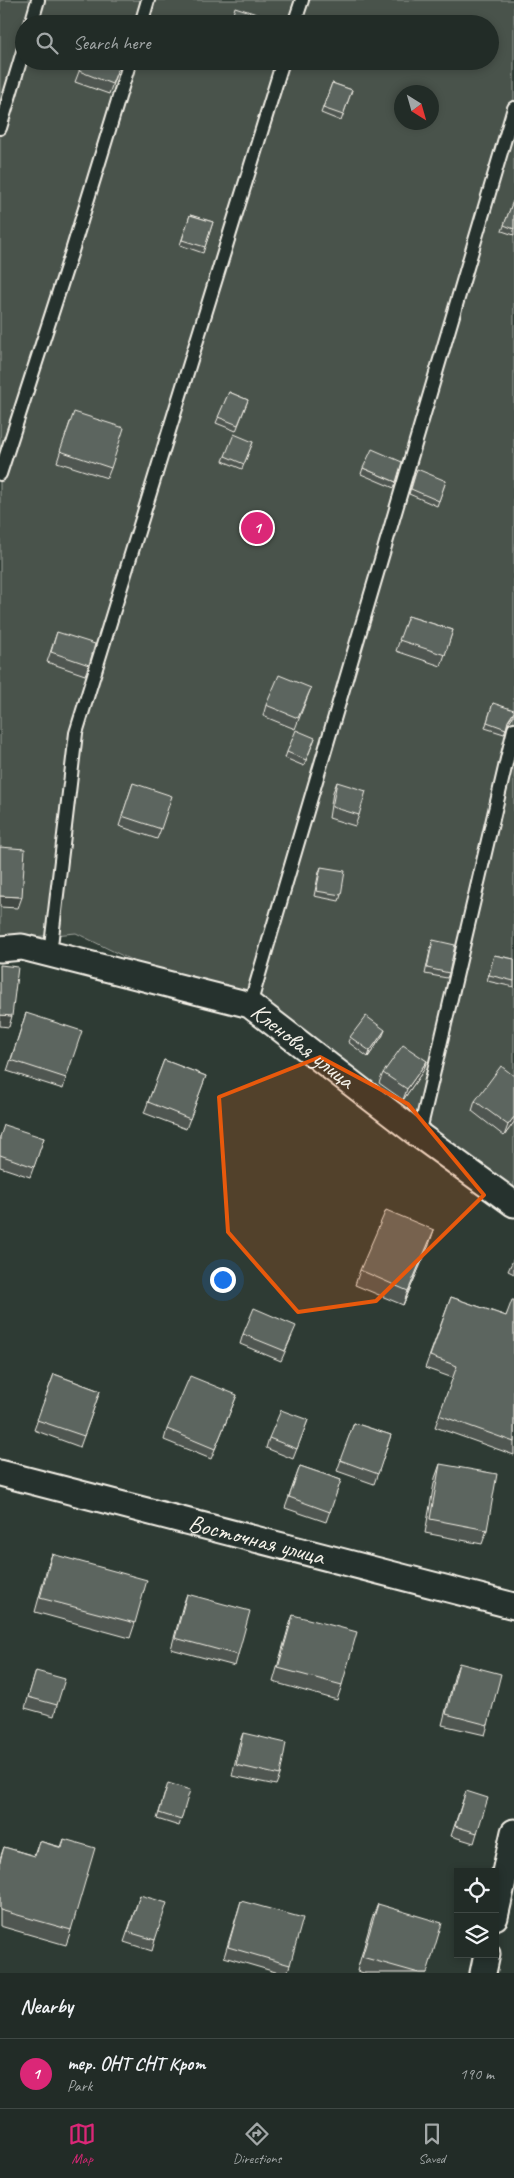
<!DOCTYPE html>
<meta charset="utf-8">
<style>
body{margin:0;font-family:Caveat,sans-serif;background:#2e3833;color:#f1f3f6}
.controls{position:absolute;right:15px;bottom:15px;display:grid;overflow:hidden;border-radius:0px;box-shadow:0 2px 8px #0003}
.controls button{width:45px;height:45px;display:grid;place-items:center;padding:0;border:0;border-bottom:1px solid #3f4844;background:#222c27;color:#f1f3f6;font:25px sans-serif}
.compass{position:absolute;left:394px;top:85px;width:45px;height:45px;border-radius:50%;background:#222c27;box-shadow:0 2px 8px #0003;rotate:143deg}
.you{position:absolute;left:222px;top:1279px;width:18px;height:18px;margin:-12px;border:4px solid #fff;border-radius:50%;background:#1a73e8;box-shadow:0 0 0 8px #1a73e833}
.badge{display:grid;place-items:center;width:32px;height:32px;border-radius:50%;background:#db2777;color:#fff;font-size:16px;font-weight:700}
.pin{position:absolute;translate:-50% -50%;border:2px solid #fff;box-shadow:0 1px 5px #0006}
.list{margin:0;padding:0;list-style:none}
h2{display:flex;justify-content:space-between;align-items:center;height:65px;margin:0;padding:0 20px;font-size:21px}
h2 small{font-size:16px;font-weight:400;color:#a2a7a7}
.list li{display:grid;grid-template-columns:32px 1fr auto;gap:15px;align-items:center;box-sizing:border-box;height:70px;padding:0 20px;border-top:1px solid #3f4844}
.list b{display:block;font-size:19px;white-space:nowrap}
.list p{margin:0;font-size:16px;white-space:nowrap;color:#a2a7a7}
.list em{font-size:16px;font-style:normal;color:#a2a7a7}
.icon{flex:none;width:28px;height:28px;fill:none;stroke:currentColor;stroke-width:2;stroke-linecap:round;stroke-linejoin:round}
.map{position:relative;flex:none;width:514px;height:1973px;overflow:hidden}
.search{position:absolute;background:#222c27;box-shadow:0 2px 8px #0003;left:15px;right:15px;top:15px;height:55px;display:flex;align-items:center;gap:12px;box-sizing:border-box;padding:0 18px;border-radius:28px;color:#a2a7a7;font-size:19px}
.sheet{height:135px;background:#222c27}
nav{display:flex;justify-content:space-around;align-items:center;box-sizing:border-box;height:70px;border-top:1px solid #3f4844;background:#222c27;font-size:14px;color:#a2a7a7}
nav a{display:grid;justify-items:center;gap:2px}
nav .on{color:#db2777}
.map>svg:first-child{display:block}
</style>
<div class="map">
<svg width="514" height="1973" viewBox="0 0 514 1973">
<rect width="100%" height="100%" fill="#2e3b34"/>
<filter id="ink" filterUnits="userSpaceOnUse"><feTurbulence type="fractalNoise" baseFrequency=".02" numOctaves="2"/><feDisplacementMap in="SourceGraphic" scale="10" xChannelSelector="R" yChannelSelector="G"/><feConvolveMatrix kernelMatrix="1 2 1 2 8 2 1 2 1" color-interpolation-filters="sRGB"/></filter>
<g filter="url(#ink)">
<!-- green -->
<path fill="#48524c" stroke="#9ea29a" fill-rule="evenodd" d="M0 0H514V1190L311 1048 76 933 0 940ZM24 24H490V61H24ZM402 92H432V122H402Z"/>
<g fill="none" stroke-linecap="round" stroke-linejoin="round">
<defs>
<path id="service" d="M31 24 38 0
M141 24 148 0
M294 24 302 0
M0 128 24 48
M0 474 72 251 130 61
M50 954 76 733 283 61
M250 1005 514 108
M419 1135 514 729"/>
<g id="minor">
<path id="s1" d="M0 949 22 947 250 1005 419 1135 514 1204"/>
<path id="s2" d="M0 1473 514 1606"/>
<path d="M495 1917 514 1832"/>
<path d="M483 1973 487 1954"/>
</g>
</defs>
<!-- service casing -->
<use href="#service" stroke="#f4f1e8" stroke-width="16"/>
<!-- minor casing -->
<use href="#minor" stroke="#f4f1e8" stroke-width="29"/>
<!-- service -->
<use href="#service" stroke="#26332d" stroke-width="12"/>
<!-- minor -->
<use href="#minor" stroke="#26332d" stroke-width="25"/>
</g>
<!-- wall -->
<path fill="#4f5751" stroke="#f4f1e8" d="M83 61H121L109 94 75 82Z
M178 61H195L194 65Z
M332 83 352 90 341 121 321 113Z
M513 201 514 202V235L502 231Z
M190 215 213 222 203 253 180 245Z
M229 392 248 400 236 431 216 423Z
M70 422 111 468 107 478 57 462Z
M253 442 242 469 223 461 225 456Z
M363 468 396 482 394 488 361 474Z
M415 474 446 481 437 506 409 494Z
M408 616 453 630 441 666 396 651Z
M57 632 89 665 85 675 47 662Z
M311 688 295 729 263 716 266 705Z
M493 703 513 716 507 725 504 734 485 728Z
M315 738 304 766 285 758 287 752Z
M337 782 359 815 355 826 329 818 333 792Z
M133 783 161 829 157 839 119 826Z
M321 867 341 895 339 901 314 896 319 872Z
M433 940 449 973 447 978 425 974 431 946Z
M494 955 514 959V987L487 981Z
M26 1013 66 1078 63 1089 7 1071Z
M383 1035 368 1057 348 1042 350 1037Z
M164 1060 206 1076 186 1129 144 1113Z
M427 1061 423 1071 403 1100 379 1083 383 1073Z
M475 1101 514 1122 504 1136 472 1111Z
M0 1136 44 1138 30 1177 0 1167Z
M429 1245 403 1305 355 1285 360 1270Z
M514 1258V1274L508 1271Z
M451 1297 506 1316 514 1300V1455L435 1427 453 1378 425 1368Z
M243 1334 292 1336 281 1361 240 1344Z
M54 1374 100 1391 80 1447 34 1430Z
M237 1395 211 1459 164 1440 167 1429Z
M308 1420 293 1459 266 1448 269 1438Z
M354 1423 391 1435 374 1484 337 1471Z
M440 1464 487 1530 482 1544 425 1533 435 1478Z
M300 1466 341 1480 326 1522 285 1508Z
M52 1554 135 1623 130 1638 35 1612 47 1568Z
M187 1594 238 1655 235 1666 171 1649 183 1605Z
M293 1615 342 1685 337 1700 273 1682 288 1629Z
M459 1663 488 1725 485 1735 442 1725 455 1674Z
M36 1671 57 1705 54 1716 25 1708Z
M243 1733 280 1775 276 1785 232 1776 239 1744Z
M166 1789 181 1820 179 1826 157 1819Z
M466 1791 477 1833 474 1843 451 1836Z
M64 1839 71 1930 66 1945 0 1926V1858L4 1847 34 1856 39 1841 61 1847Z
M140 1895 155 1940 152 1951 124 1942Z
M241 1901 290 1965 287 1973H279L224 1957Z
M378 1904 427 1973H364L357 1971 372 1918Z"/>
<!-- shaded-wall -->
<path fill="#404742" stroke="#f4f1e8" d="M514 712 513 716 506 727 508 721Z
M0 896 22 897 18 908 0 907Z
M0 1015 12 1016 9 1027 0 1026Z
M385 1030 383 1035 368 1057 370 1051Z
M427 1061 423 1071 403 1100 407 1089Z
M514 1117V1122L504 1136 508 1125Z
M434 1230 429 1245 403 1305 408 1291Z"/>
<!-- building -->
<path fill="#5c655e" stroke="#f4f1e8" d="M235 7 269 18 267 24H230Z
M179 19 198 24H178Z
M83 61H121L112 84 79 71Z
M332 83 352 90 343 115 323 108Z
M513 201 514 202V229L504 225Z
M190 215 213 222 205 247 182 240Z
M229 392 248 400 238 425 218 417Z
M74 412 124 428 111 468 60 451Z
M234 434 253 442 244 464 225 456Z
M372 449 402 462 396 482 363 468Z
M417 469 446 481 439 501 411 489Z
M408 616 453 630 445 655 399 640Z
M57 632 95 644 89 665 51 652Z
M279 675 311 688 298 718 266 705Z
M493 703 514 710V712L508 721 506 729 487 722Z
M296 730 315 738 306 760 287 752Z
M337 782 366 791 359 815 332 807Z
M133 783 172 796 161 829 122 816Z
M0 847 25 849 22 897 0 896Z
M321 867 345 871 341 895 316 891Z
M433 940 455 945 449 973 427 968Z
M494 955 514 959V981L489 975Z
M0 965 18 967 12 1016 0 1015Z
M26 1013 82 1031 66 1078 11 1060Z
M366 1016 385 1030 370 1051 350 1037Z
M403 1045 427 1061 407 1089 383 1073Z
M164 1060 206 1076 190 1119 148 1102Z
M501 1066 514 1076V1117L508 1125 475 1101Z
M4 1125 44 1138 34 1167 0 1155V1137Z
M386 1210 434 1230 408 1291 360 1270Z
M451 1297 506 1316 512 1300H514V1442L439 1415 457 1366 430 1356Z
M254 1308 296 1326 285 1351 243 1334Z
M54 1374 100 1391 84 1436 37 1420Z
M190 1376 237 1395 215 1449 167 1429Z
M281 1410 308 1420 297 1449 269 1438Z
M354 1423 391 1435 378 1474 340 1460Z
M440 1464 497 1474 487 1530 430 1519Z
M300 1466 341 1480 330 1512 289 1497Z
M52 1554 147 1580 135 1623 40 1598Z
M187 1594 250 1611 238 1655 175 1638Z
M293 1615 357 1632 342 1685 278 1668Z
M459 1663 501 1674 488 1725 446 1714Z
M36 1671 65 1679 57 1705 28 1697Z
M243 1733 286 1743 280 1775 236 1765Z
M168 1783 190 1790 181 1820 159 1813Z
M466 1791 488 1798 477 1833 455 1826Z
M64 1839 95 1848 71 1930 0 1910V1861L4 1847 35 1856 39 1841 62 1848Z
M140 1895 167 1903 155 1940 128 1932Z
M241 1901 303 1918 290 1965 228 1947Z
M378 1904 442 1923 427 1973H419L362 1957Z"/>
</g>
<!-- marked area -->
<path fill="#e8590c" fill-opacity="0.2" stroke="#e8590c" stroke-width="4" stroke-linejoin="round" d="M320 1057 408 1104 484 1195 376 1301 298 1312 228 1232 219 1097Z"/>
<g text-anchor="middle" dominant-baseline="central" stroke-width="5" stroke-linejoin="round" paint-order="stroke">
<!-- street labels -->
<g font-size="24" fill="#f4f1e8" stroke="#26332d">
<text stroke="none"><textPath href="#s1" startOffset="324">Кленовая улица</textPath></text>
<text stroke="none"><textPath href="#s2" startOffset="265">Восточная улица</textPath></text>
</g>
</g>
</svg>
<div class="controls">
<button><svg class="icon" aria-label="locate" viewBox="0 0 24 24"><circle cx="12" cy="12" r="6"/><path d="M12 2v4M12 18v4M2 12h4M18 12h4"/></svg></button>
<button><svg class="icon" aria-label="layers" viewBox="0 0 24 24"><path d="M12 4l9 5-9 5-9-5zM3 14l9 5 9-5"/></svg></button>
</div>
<svg class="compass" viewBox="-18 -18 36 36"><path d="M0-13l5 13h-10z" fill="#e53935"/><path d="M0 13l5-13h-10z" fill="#a2a7a7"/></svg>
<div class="you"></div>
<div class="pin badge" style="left:257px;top:528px">1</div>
<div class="search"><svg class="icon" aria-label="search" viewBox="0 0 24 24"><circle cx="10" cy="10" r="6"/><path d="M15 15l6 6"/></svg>Search here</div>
</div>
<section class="sheet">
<h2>Nearby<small></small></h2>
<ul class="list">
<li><span class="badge">1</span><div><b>тер. ОНТ СНТ Крот</b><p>Park</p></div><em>190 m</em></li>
</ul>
</section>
<nav>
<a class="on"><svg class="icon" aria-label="map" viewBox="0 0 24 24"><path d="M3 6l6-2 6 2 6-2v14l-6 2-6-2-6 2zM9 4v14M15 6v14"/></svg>Map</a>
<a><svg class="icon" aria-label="directions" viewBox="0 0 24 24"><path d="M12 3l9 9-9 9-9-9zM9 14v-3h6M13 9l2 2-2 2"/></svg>Directions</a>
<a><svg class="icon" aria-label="saved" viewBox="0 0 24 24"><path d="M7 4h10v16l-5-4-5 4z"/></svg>Saved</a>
</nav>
